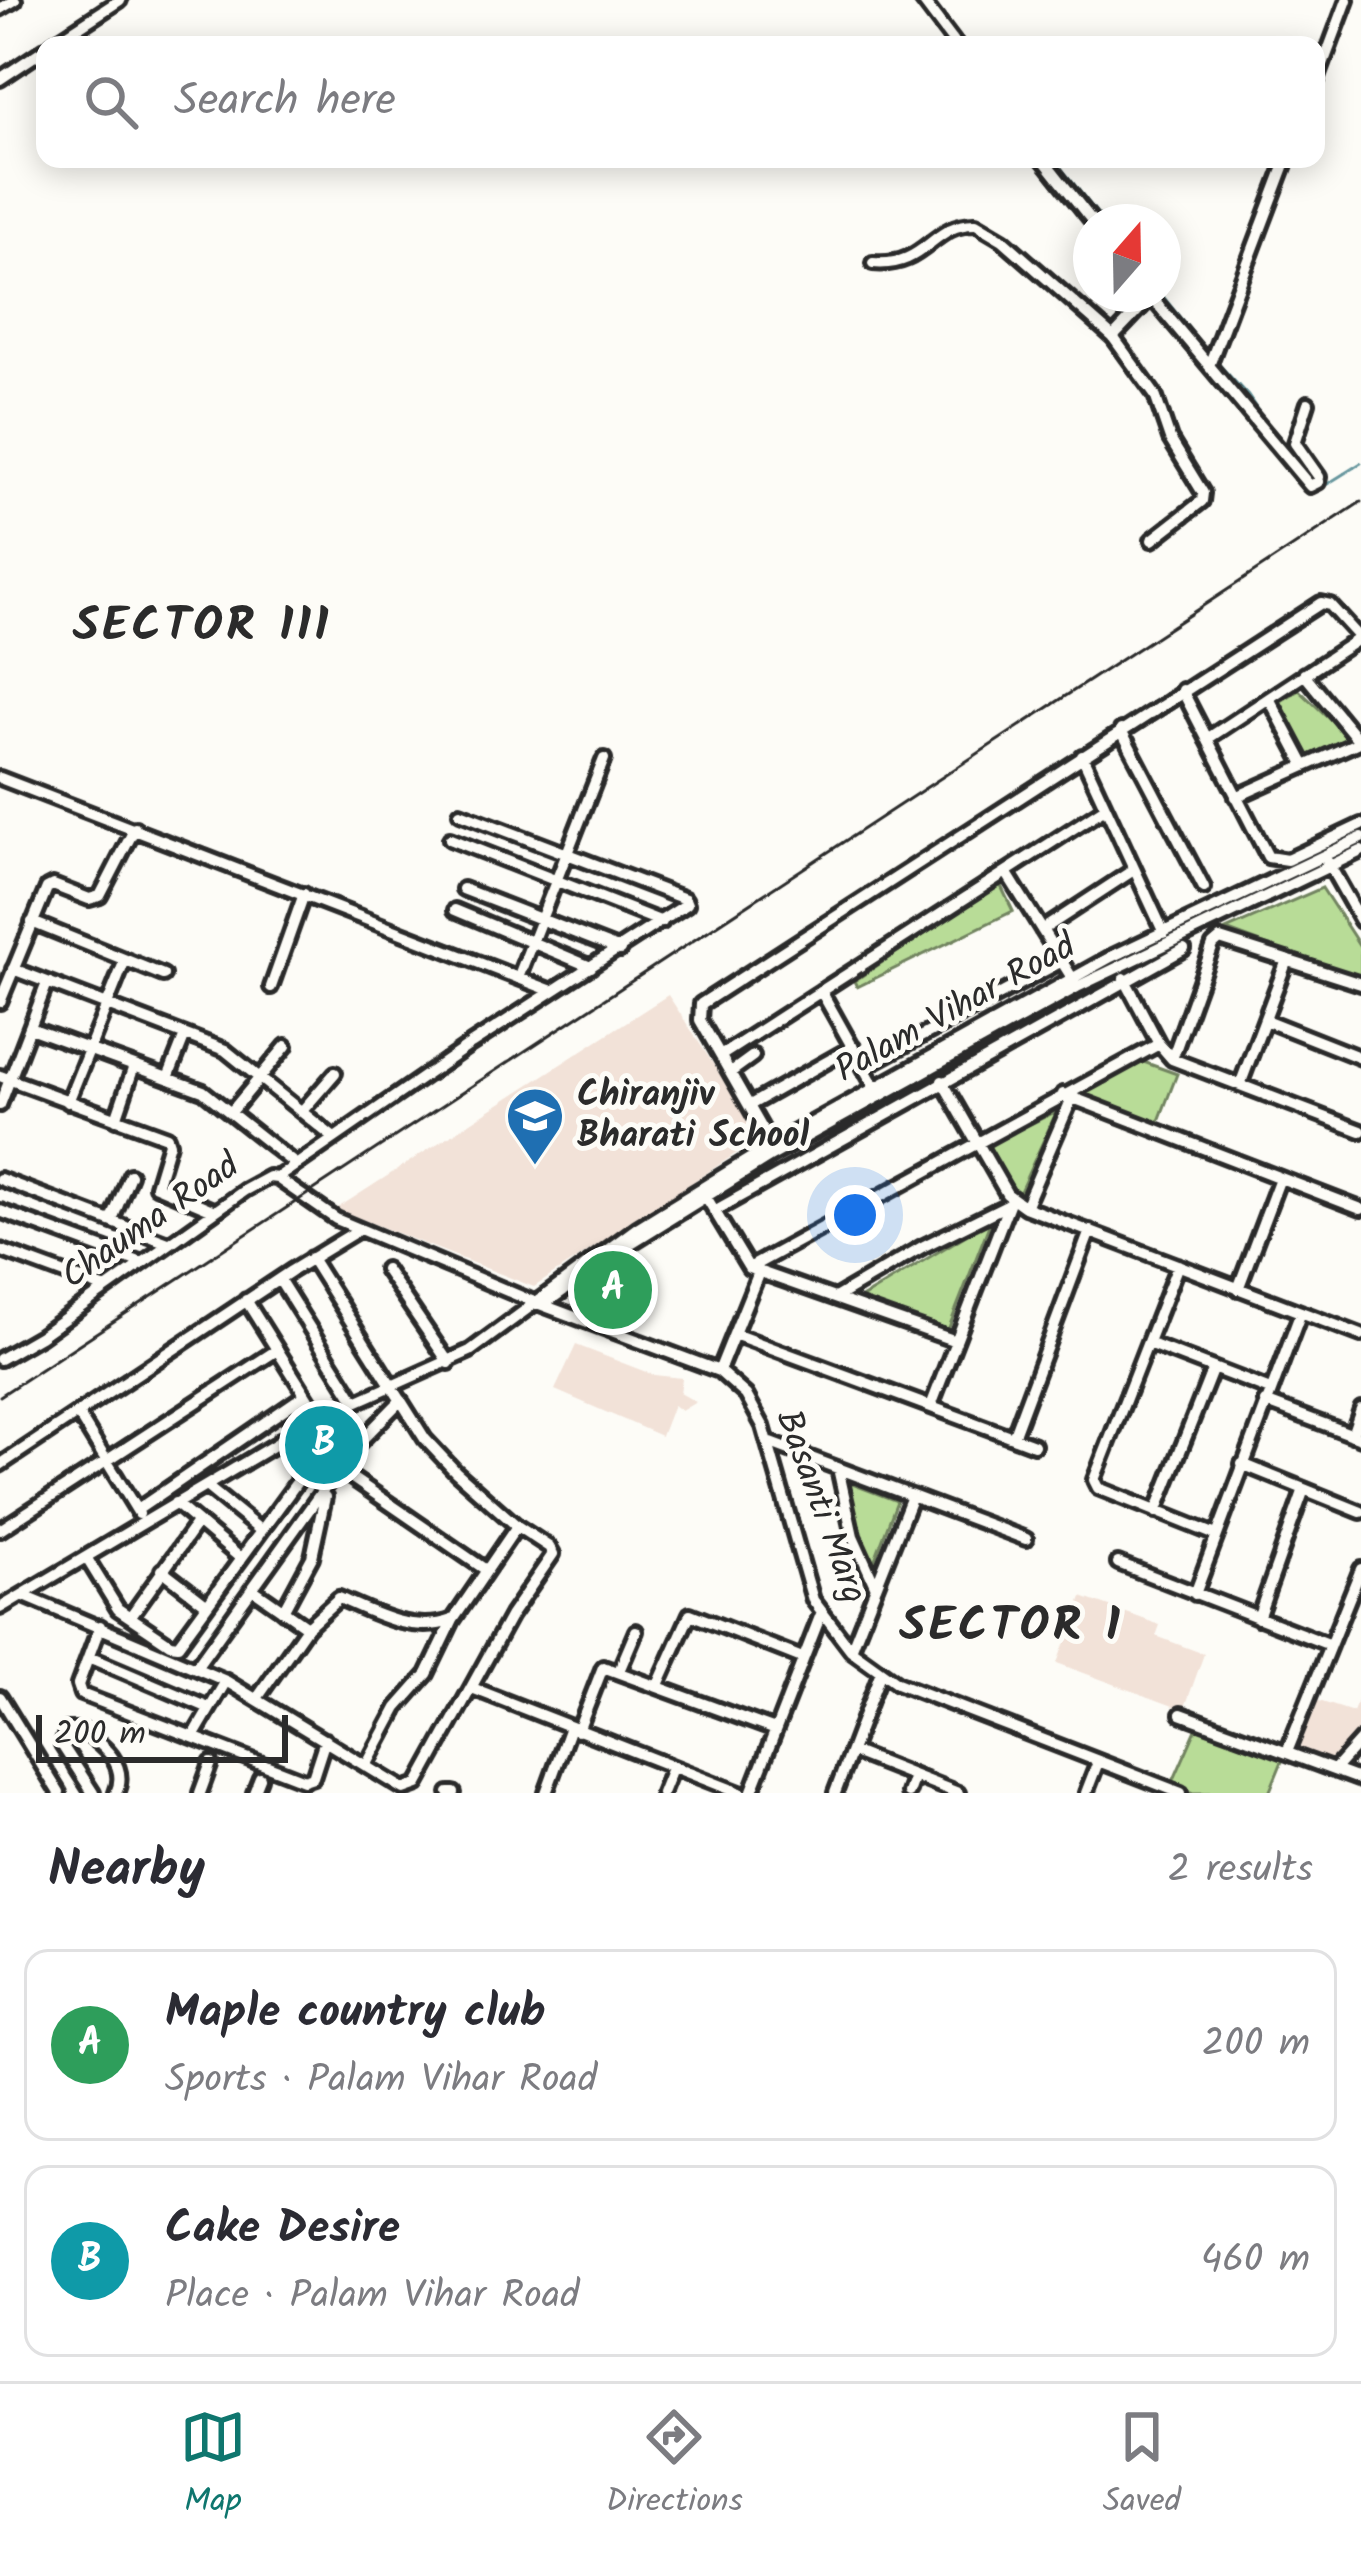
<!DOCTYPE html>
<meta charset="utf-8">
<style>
body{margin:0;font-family:Kalam,sans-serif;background:#f2f2f3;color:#2b2b33}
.compass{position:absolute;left:1073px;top:204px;width:108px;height:108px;border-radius:50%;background:#fff;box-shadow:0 6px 30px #0003;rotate:20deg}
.scale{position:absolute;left:36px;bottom:30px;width:252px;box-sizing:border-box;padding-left:12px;border:6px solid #2b2b2b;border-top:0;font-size:33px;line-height:42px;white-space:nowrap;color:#2b2b2b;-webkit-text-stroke:9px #fdfcf7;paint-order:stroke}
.you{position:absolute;left:855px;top:1215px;width:42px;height:42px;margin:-30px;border:9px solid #fff;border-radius:50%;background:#1a73e8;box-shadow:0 0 0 18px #1a73e833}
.badge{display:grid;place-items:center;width:78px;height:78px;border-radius:50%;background:#0f766e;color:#fff;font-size:39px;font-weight:700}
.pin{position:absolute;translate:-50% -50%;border:6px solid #fff;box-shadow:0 3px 12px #0006}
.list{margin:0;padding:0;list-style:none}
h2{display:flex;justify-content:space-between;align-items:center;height:156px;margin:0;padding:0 48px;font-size:51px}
h2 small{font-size:39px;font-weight:400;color:#7c7c81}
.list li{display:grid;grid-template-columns:78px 1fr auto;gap:36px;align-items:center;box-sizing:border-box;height:192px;margin:0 24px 24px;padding:0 24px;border:3px solid #e1e1e2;border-radius:24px}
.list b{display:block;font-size:45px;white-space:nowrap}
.list p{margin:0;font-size:39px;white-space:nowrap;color:#7c7c81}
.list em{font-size:39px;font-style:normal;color:#7c7c81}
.icon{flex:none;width:66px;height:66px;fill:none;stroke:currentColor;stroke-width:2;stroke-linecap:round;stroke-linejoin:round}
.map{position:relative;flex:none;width:1361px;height:1793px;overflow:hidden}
.search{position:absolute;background:#fff;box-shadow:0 6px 30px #0003;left:36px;right:36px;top:36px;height:132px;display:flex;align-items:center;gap:30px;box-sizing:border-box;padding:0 42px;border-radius:24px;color:#7c7c81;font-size:45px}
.sheet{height:588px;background:#fff}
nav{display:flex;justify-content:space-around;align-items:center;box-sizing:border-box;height:168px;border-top:3px solid #e1e1e2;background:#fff;font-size:33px;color:#7c7c81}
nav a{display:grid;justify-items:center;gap:6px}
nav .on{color:#0f766e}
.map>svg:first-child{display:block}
</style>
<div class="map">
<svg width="1361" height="1793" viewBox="0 0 1361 1793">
<rect width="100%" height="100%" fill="#fdfcf7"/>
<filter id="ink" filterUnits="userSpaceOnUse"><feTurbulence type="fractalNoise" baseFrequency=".00833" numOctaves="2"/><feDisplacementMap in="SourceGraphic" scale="24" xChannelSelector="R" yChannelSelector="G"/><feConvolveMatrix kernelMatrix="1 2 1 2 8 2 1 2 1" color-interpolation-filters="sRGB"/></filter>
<g filter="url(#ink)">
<!-- built -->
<path fill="#f2e2d8" d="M668 995 761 1137 534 1287 336 1209Z
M576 1345 654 1375 682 1378 680 1393 696 1402 681 1411 673 1405 661 1436 555 1390Z
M1082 1597 1160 1625 1156 1636 1204 1654 1184 1710 1057 1663Z
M1361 1692V1730L1328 1767 1297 1754 1316 1700 1353 1712Z"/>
<!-- green -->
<path fill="#b8dc97" stroke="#728461" stroke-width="3" d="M1299 690 1350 738 1307 758 1278 703Z
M1000 884 1013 911 857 987 854 981Z
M1322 888 1361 948V980L1226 930Z
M1138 1060 1177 1074 1157 1126 1076 1094Z
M1057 1111 1018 1196 988 1145Z
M991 1220 948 1330 860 1299Z
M847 1482 897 1501 872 1567 856 1536Z
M1199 1723 1285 1754 1269 1793H1168Z"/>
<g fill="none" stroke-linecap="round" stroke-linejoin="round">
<!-- stream -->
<path stroke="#67979e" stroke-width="3" d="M953 32 963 45
M1054 159 1104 222
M1161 294 1207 351
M1217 362 1248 396 1279 442
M1317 485 1321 488 1361 463"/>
<defs>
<path id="minor" d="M922 0 956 45
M0 9 15 0
M51 45 120 0
M0 79 45 49
M1316 83 1347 0
M1043 159 1093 222
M873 263C927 268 931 223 976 224L1003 240 1113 337 1155 395 1170 439 1203 493 1202 501 1152 540
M1149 294 1310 486 1318 482 1319 477 1295 443 1308 403
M1113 337 1151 297
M1210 363 1287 159
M1304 674 1360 742
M1182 690 1268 857 1287 860 1361 825
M1269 698 1305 766
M1121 730 1204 888
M1207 739 1360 638
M1082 756 1164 933
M0 778 552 991
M1236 797 1361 741
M450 839 662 922
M1327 861 1361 921
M1006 872 1074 981
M463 889 620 950
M455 910 591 967
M32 922 163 975
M1042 930 1132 871
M13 969 225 1050 334 1138
M518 978 604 759
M1124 978 1159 1044 1172 1059 1361 1131
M271 987 304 894
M821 991 878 1093
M0 1002 47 888 53 885 89 899 100 896 135 828
M1265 1020 1361 1058
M30 1028 203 1091 295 1164
M722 1055 1105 808
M1172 1059 1213 945 1220 939 1361 984
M864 1067 1062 961
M731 1072 753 1056
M0 1076 167 1137 169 1143 156 1186 215 1211
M168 1078 185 1035
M942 1081 1007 1194 1025 1207 1361 1335
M1240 1085 1287 960
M1063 1094 1361 1209
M68 1102 125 960
M0 1105 47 983
M750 1105 853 1047
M232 1111 286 1046
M302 1111 335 1073
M116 1119 134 1066
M776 1153 700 1020 701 1004 1321 603 1330 605 1361 639
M277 1178 336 1219 529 1300 719 1371 746 1395 763 1426 813 1600 851 1650 897 1683 1181 1793
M0 1179 168 1243
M705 1195 749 1268 956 1341
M1025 1207 1072 1098
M0 1211 142 1263
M714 1211 1184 949
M113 1217 130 1175
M0 1250 106 1289
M1178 1265 1094 1480 1098 1488 1216 1535
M749 1268 1159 1044
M385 1269 449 1363
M279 1279 356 1402
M1238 1289 1280 1178
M835 1298 922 1247 1007 1205
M246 1300 320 1418
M540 1302 550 1300 628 1245 771 1156 1077 987 1361 851
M734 1334 1034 1445
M1148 1343 1270 1390
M0 1359 40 1336 245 1190 269 1177 277 1178 471 1044 687 904 685 899 460 813
M719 1371 759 1272
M1265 1402 1361 1438
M931 1406 1011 1199
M78 1414 139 1514
M1352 1435 1361 1409
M1013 1437 1090 1231
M771 1443 1026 1539
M1242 1464 1361 1512
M0 1465 291 1271 360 1229
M838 1468 853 1536 876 1587
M339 1469 486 1570
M206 1486 260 1530
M175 1503 239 1557
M137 1510 305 1395
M1156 1512 1213 1368
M0 1530 277 1350
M86 1557 118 1609 170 1644 178 1645 297 1482 298 1472 280 1440
M1118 1563 1330 1645
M162 1570 206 1604
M254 1590 307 1627
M1195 1594 1301 1312
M22 1595 226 1681 404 1789 418 1784 511 1615 553 1554 549 1547 517 1526 456 1472 425 1439 311 1258
M0 1608 320 1418 470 1351 637 1228 772 1145 1111 957 1361 838
M283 1611 312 1557 325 1497
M130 1617 197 1523
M1258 1618 1304 1489
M100 1626 78 1685 81 1694 304 1780 313 1777 325 1740
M851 1650 912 1496
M89 1657 209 1708
M196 1667 351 1451 401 1400
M619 1671 636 1631
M658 1685 690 1614 802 1658
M472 1688 740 1793
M0 1697 59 1793
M258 1697 307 1627 339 1598C374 1613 413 1635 453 1620
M1181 1714 1361 1780
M578 1731 603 1667 775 1730
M193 1737 226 1681
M851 1751 958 1793
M1287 1752 1361 1569
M366 1766 397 1708 427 1674 453 1620 517 1526
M1334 1770 1361 1740
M93 1793 62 1745 67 1730H82C103 1745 129 1765 116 1793
M200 1793 211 1763
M254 1793 260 1778
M449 1793H454
M546 1793 570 1727
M662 1793 672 1768
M751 1793 821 1614
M835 1793 880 1674
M908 1793 914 1776
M1086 1793 1098 1762"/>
</defs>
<!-- minor casing -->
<use href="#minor" stroke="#2b2b2b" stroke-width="20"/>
<!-- minor -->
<use href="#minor" stroke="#fdfcf7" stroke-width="10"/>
<!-- rail -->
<path stroke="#2b2b2b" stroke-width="3" d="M0 1396 1361 502"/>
</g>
</g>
<!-- icons -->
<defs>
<symbol id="school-pin" viewBox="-11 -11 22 30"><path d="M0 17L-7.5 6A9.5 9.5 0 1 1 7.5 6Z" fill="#1f6fb2" stroke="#fdfcf7"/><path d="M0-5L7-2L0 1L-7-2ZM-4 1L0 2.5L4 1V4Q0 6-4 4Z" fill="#fff"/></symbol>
</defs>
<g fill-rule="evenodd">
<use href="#school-pin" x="502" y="1083" width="66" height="90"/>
</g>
<g text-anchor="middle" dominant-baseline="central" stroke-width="10" stroke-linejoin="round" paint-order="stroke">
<!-- street labels -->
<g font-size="36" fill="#2b2b2b" stroke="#fdfcf7">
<text transform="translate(956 1009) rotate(-29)">Palam Vihar Road</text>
<text transform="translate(151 1222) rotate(-35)">Chauma Road</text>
<text transform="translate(820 1507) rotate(70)">Basanti Marg</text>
</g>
<!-- poi labels -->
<g font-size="36" font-weight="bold" fill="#2b2b2b" stroke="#fdfcf7" text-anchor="start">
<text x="577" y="1095">Chiranjiv<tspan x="577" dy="41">Bharati School</tspan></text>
</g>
<!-- district labels -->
<g font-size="48" font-weight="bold" letter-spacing="3" fill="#2b2b2b" stroke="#fdfcf7">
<text x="202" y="627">SECTOR 111</text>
<text x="1011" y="1627">SECTOR 1</text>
</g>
</g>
</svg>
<svg class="compass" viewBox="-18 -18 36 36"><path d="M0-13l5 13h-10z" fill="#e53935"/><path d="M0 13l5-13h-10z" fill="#7c7c81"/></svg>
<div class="scale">200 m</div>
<div class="you"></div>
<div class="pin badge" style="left:613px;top:1290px;background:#2e9e5b">A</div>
<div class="pin badge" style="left:324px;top:1445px;background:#0f9aa8">B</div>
<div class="search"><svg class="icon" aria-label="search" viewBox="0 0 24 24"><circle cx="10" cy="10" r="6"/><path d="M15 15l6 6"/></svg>Search here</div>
</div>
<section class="sheet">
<h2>Nearby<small>2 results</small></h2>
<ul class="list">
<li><span class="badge" style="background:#2e9e5b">A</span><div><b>Maple country club</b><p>Sports · Palam Vihar Road</p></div><em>200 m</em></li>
<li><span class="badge" style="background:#0f9aa8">B</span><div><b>Cake Desire</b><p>Place · Palam Vihar Road</p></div><em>460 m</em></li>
</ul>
</section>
<nav>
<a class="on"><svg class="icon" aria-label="map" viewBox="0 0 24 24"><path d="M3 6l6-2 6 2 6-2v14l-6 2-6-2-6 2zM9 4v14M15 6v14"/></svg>Map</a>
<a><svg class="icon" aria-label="directions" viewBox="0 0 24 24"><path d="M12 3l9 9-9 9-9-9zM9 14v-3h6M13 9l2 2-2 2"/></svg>Directions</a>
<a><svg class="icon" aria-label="saved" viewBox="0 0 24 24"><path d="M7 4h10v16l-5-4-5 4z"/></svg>Saved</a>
</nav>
